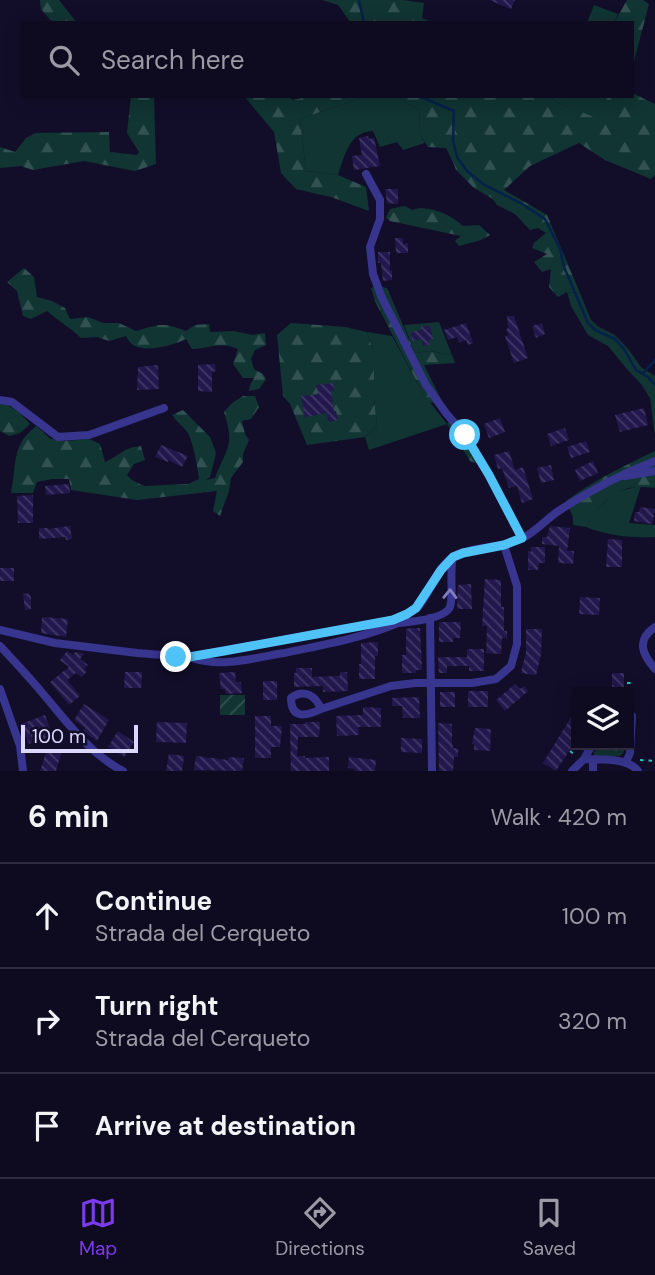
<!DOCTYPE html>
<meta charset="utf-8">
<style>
body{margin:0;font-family:"DM Sans",sans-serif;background:#171329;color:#f1f3f6}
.controls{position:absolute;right:21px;bottom:21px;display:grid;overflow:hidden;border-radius:0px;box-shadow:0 4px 18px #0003}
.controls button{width:63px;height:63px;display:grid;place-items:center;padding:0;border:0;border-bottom:2px solid #2e2b3e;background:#0e0a20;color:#f1f3f6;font:35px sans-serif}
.scale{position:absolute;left:21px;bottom:18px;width:117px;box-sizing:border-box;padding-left:7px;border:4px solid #dbd7ff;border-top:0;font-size:19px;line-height:24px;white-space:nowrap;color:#dbd7ff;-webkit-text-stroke:5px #120e2a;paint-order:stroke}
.stop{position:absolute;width:21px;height:21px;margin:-16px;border:5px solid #4fc3f7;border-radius:50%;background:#fff}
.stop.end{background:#4fc3f7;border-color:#fff;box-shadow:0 2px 7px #0008}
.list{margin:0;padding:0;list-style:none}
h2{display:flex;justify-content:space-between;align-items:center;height:91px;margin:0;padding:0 28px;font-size:30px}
h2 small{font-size:23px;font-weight:400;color:#9b9aa5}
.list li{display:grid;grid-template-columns:46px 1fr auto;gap:21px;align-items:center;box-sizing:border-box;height:105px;padding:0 28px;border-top:2px solid #2e2b3e}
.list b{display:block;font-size:26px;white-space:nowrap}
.list p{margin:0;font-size:23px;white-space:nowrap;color:#9b9aa5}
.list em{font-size:23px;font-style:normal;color:#9b9aa5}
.icon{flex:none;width:38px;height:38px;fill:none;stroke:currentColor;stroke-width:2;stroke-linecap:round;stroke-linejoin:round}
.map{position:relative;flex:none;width:655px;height:771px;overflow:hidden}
.search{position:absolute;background:#0e0a20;box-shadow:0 4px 18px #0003;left:21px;right:21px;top:21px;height:77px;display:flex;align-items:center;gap:18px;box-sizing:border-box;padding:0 24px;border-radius:0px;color:#9b9aa5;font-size:26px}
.sheet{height:406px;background:#0e0a20}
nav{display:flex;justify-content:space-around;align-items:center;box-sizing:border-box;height:98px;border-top:2px solid #2e2b3e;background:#0e0a20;font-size:19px;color:#9b9aa5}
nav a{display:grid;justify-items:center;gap:4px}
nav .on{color:#7c3aed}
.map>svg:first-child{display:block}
</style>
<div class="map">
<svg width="655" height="771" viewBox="0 0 655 771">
<defs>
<pattern id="forest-firs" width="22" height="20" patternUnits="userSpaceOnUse" patternTransform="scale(1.75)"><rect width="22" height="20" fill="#103533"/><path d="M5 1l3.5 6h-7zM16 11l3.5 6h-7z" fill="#325252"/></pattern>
<pattern id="park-crowns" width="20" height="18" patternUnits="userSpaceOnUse" patternTransform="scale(1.75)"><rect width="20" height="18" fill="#103533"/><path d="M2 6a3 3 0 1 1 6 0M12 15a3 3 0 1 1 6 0" fill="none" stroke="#325252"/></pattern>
<pattern id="garden-furrows" width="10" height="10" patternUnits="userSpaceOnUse" patternTransform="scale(1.75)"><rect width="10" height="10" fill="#103533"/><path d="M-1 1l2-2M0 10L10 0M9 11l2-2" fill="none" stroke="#325252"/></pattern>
<pattern id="building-back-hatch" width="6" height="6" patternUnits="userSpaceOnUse" patternTransform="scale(1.75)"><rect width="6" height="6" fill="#22184d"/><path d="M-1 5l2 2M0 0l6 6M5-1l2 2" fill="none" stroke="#423968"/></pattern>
</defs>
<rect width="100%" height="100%" fill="#120e2a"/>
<!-- grass -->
<path fill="#103533" d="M594 5 618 14 614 23H587Z
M366 96H394L420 110 419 132 425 143 403 150 397 142 380 147 373 131C349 132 345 155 338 175L306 171 300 119Z
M546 96H608L597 119 558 103Z
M567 292 580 293 591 320 599 327 615 335 629 350 641 367 655 376V437L650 398 641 384 626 368 608 346 588 335 571 306Z
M439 322 452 355 430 351 415 353 404 325Z
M367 332 392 336 422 392 447 424 369 450 365 437 377 426 374 398V354Z
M641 486 629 523 655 525V537C630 538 609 536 586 527L595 513 614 492Z"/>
<!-- forest -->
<path fill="url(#forest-firs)" d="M40 0H59L77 23H53L41 9Z
M322 0H403L424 3 422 18 434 23H351L338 5Z
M627 0H643L649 4 632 69V23H614Z
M632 93 655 104V175L651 179 605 160 579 143 530 166 504 190 547 215 580 293 567 292 558 297 549 287 551 269 542 272 534 262 547 254 532 248 534 243 546 233 538 228 530 230 515 214 497 205 493 199 474 188 456 170 453 162 446 148 428 147 419 132 420 110 394 96H546L558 103 597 118 608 96H632Z
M131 96H154L156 164 135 171 84 161 33 170 21 166 0 168V147L15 152 26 138 36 133 109 132 110 152 137 155 139 152 127 133Z
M244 96H289L292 100 313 96H366L300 119 306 171 338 175 366 187 369 211 331 197 296 189 281 173 274 132Z
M405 206 412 210C427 204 452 215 463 226L479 225 490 235 481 240 459 246 455 241 461 236 390 221 386 218 390 209Z
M24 268 34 277 37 297 52 301 65 308 70 319 88 317 103 323H119L136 331C159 324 163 322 186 331L195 325 209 324 210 332 234 331 252 335 265 333 266 345 255 350 251 359 254 369 263 374 266 379 259 389 249 391 250 385 254 378H243L233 364 238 349C219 341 212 348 192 349L186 339C175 345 145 353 133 345 130 343 128 339 126 336L109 341 97 337 81 338C71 328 58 321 47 311L31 319 23 316 17 291 7 282Z
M377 286 387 288 415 353 430 351 452 355 455 363 424 365 442 401 430 403 422 392 375 301 371 288Z
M291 323 345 327 367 332 374 354V398L377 426 365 437 307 445 290 404 283 396 277 335Z
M243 396H255L259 407 251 419 242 421 245 434 249 440 243 454V462L231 478 229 491 220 516 213 511 217 491 137 500 71 490 69 479H52L37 482 33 493H11C15 475 13 453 24 438 27 434 32 430 36 426L51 439 66 441 89 439 100 444 105 462C121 455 122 448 141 446L145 460 134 464 127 475 132 480 144 486 188 484 199 479C198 468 193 442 188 433 184 427 177 422 172 415L183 410 210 437 216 453 210 477 206 480 215 478C227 447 235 447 224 412L232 403Z
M0 399 2 402 19 412 30 424 20 433 9 436 0 431Z
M452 416 456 420 459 419 482 457 478 464 470 461 447 424Z
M655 451V488C617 483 606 497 586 527L573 525V517L566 501C594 480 624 466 655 451Z"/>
<!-- park -->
<path fill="url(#park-crowns)" d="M602 745H624V752L620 756H594V751L601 749Z"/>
<!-- garden -->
<path fill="url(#garden-furrows)" d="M220 695H245V715H220Z"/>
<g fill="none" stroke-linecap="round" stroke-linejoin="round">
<!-- stream -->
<path stroke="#06204c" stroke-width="2.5" d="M359 0 364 23
M419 96 454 111 453 141 457 157 467 171 483 184 522 204 545 219 560 249 564 267 588 323 595 330 615 339 624 349 636 370 648 377 655 385
M643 373 655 360"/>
</g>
<!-- building -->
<path fill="url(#building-back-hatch)" d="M489 0H515L511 9Z
M368 136 369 139 374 138 380 166 354 170 352 156 362 155 359 138Z
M385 189H398V204L387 203Z
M395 238H403V244L408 243V253H396Z
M378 252H390V270H392V280L383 281 381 263H378Z
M507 316H514L528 358 514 363 505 336 509 335 506 330 508 328Z
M466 323 473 343 468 345 466 340 459 343 457 337 448 340 444 330Z
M542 323 545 334 536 338 532 326Z
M430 325 433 339 429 340 430 345 423 346 422 339 412 341 411 332 422 330 421 327Z
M215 364 216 371 212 372V392L198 391V365Z
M158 365 159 389 137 390 138 367Z
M333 383 334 391H331L334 411H336L338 420 328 422 327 413 305 417 301 396 318 394 316 385Z
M644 408 648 425 620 432 615 415Z
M500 418 505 432 489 438 484 424Z
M565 428 569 440 551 446 547 434Z
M586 441 590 452 571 458 567 447Z
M161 445 188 456 182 467 168 460V462L155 457Z
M509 451 515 470 523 467 533 499 522 503 517 486 509 488 502 468 498 469 494 455Z
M593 461 598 473 580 481 575 470Z
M551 465 554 480 541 483 537 468Z
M69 484 70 493 46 495 45 486Z
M33 495V523H18L17 496Z
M640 507 655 509 652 524 634 521 635 512H639Z
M70 526 72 539 66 540 65 537 39 539V528H48V529Z
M550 526 570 528 567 551H574L573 564 558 563 559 546 542 544V537H547Z
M608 539 622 540V567H606Z
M531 547H545V563H539L538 570H528V551L531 552Z
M0 568H14V581H0Z
M485 579 501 580V607H504V631H507V638H502L501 654 486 653 487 626H482Z
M471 584 472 609H457L458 585Z
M23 593 29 594 31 597V609L25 610Z
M580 597 600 598 599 615 579 614Z
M42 617 68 619 66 637 41 633Z
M441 622H461L460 638H453V642H439V623Z
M411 628H420L422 670H416V673H402V655H406V629Z
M526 629H542L541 654 536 675 521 673 526 652Z
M378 642V656H375V679H359V664H361V643Z
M467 649H484V671H469V666H447V673H439L438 657H467Z
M67 651 73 655 75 652 82 653 84 654 80 659 88 665 84 669 87 671 82 677 76 673 67 680 80 696 69 705 50 682 69 667 60 660Z
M296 668H312V677L340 676V672H347L348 691 323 692V686L294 687V673H296Z
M125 672H142L141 688H124Z
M235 672 236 682H241L242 693 226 694 225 689H221L219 673Z
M612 673H624V692H612Z
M263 681H277V700H263Z
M515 684 520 689 524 686 528 691 505 711 496 700Z
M468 691H488V707H468Z
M440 692H455V707H440Z
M419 697 420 718H403L402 706H392V698Z
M84 704 109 720 97 741 84 732 83 731 85 728 74 720Z
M363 707 381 708V727H358L359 735 337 736 336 716 363 715Z
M576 709V740L556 771 543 763Z
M45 715 53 736 29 744 21 724Z
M255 716H271V726H282L280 747H271V758H255Z
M157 722 187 723 186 743 156 742Z
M305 722H320L319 737H298L297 756H305V758L329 757V771H291L290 724H305Z
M438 723 452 724V745H453V748L458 749V757H454L453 771H439Z
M475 728 491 729 490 751 474 750V744H472Z
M118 731 134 742 124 757 108 747Z
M401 738 422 739V753L401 752Z
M47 749 61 754 56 771H40Z
M169 754 184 756 182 771H166Z
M196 756 228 760 229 757 244 758 242 771 194 770Z
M349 757 376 760 375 771H354L355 769 348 768Z"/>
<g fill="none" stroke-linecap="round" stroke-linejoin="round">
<!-- path -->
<path stroke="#24c6ba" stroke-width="2" stroke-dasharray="3.5 5" stroke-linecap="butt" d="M627 683H631L630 709
M570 751 575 755
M640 760 655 761"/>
<!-- street -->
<path stroke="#37358e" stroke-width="8" d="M366 174 380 200V219L370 247 373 274 382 298 426 385 446 413 465 435 489 475 522 538
M0 400 12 402 58 437 89 435 164 408
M625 476 655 471
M430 618 432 771
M399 623C411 622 445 619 450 607 454 596 449 572 453 557
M655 627C636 640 642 654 655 669
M0 630 55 643 137 653 189 657 393 620C401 617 410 614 417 608 432 593 435 567 454 557 475 545 500 549 521 539 536 532 547 518 560 510 591 490 621 474 655 461
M0 646C15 662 30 678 44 695 68 723 90 754 123 771
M192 658C222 668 253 658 284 653 323 645 363 638 400 622
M0 689 20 746 23 771
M321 709C316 696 304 688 291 698 291 720 307 716 321 709L391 686 415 683H472L496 679 511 666 517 644V586L504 545
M584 759C601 760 627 757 638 771
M626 762 630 753 632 716
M572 771 584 759 592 745
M593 771V760"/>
</g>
<!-- one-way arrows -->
<defs><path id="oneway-chevron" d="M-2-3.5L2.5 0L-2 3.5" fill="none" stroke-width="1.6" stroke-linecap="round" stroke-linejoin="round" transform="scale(1.75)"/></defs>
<use stroke="#817ec1" href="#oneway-chevron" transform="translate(450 594) rotate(-89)"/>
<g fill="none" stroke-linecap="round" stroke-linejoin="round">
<!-- route -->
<path stroke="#4fc3f7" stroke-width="9" d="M176 657H189L224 651 393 620 407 614 416 608 441 570 453 557 463 553 504 545 522 538 489 475 465 435"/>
</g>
</svg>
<div class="controls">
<button><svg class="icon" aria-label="layers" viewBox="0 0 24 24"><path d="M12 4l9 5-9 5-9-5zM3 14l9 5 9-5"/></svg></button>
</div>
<div class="scale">100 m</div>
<div class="stop" style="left:465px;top:435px"></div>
<div class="stop end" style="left:176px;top:657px"></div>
<div class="search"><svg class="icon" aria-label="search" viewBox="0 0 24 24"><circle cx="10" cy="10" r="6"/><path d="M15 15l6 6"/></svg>Search here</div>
</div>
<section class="sheet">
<h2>6 min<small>Walk · 420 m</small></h2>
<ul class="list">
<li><svg class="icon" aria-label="ahead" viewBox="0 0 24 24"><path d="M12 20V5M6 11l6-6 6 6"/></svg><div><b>Continue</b><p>Strada del Cerqueto</p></div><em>100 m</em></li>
<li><svg class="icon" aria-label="right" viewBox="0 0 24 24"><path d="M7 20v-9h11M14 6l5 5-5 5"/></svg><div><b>Turn right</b><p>Strada del Cerqueto</p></div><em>320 m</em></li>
<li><svg class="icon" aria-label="arrive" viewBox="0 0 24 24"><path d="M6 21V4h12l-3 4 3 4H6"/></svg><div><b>Arrive at destination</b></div></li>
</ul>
</section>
<nav>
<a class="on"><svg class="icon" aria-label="map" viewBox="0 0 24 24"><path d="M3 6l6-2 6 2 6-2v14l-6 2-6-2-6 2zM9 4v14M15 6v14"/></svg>Map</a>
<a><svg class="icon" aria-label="directions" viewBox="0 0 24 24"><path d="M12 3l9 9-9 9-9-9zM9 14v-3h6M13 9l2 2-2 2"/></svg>Directions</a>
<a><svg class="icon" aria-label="saved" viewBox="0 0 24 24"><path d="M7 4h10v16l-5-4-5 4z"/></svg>Saved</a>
</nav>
